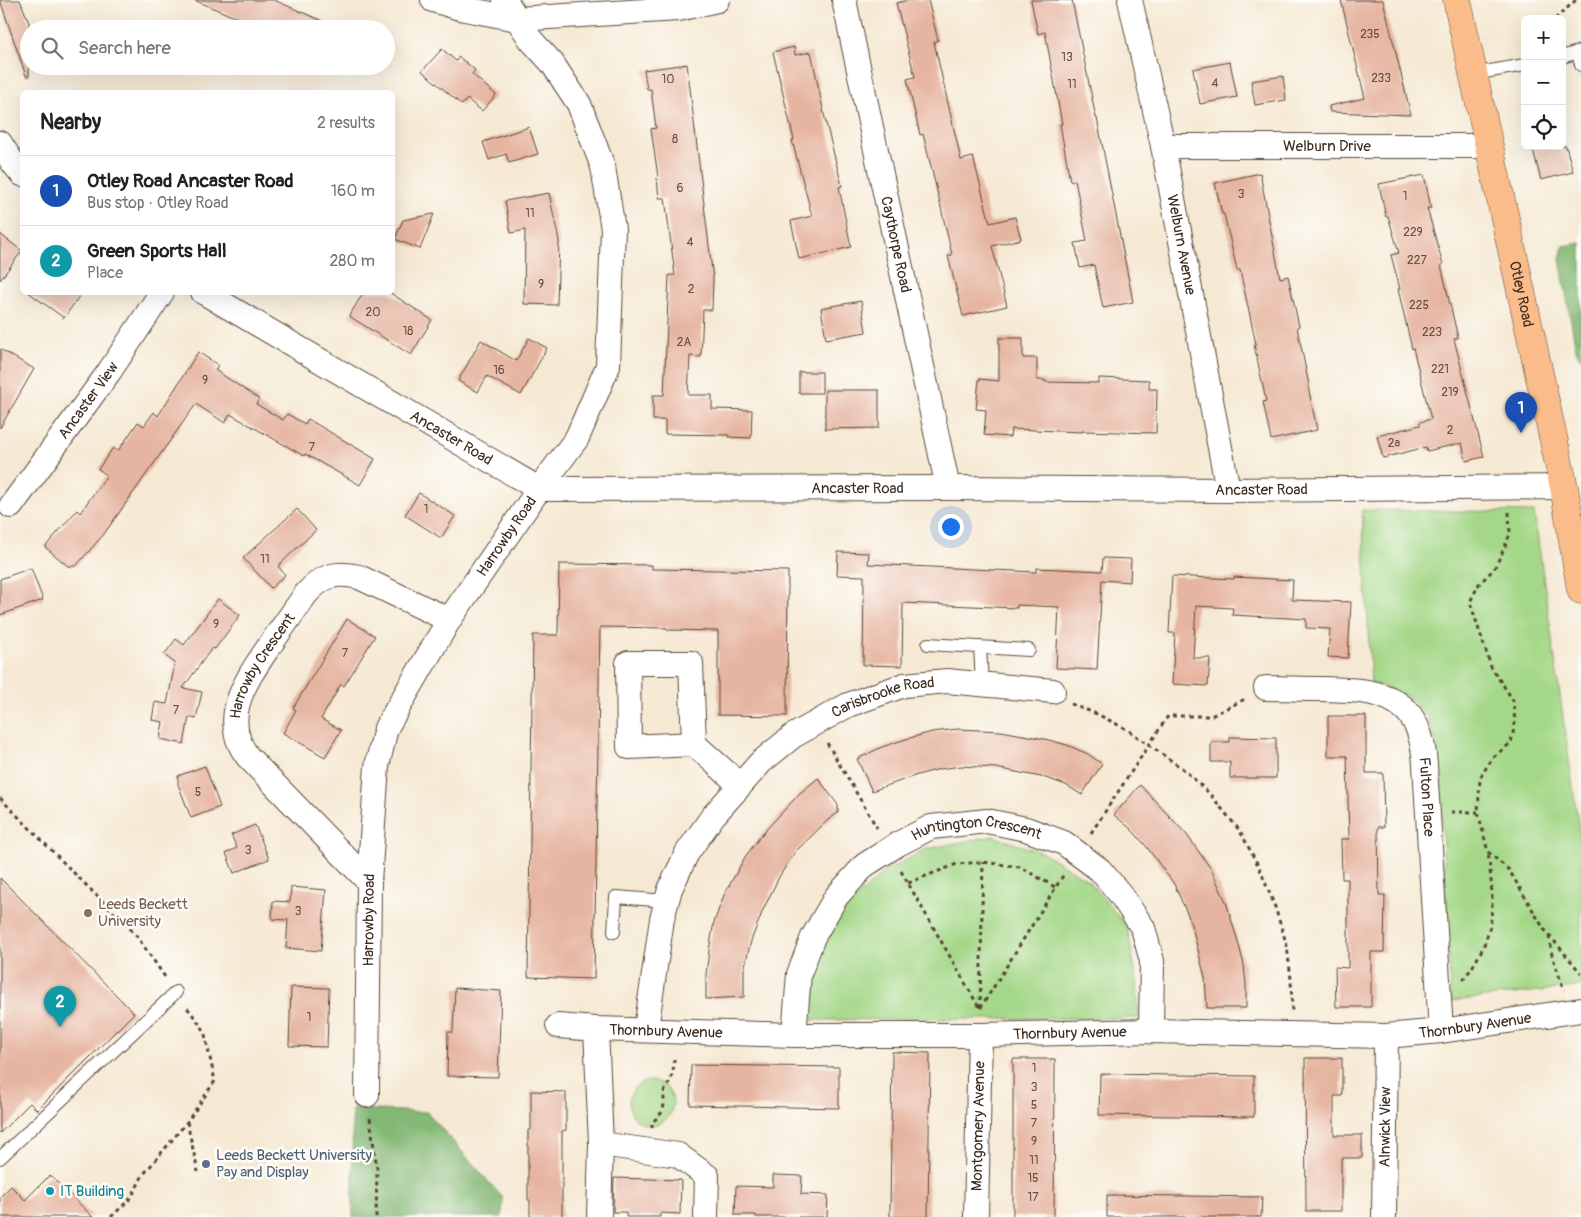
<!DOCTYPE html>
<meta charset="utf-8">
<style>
body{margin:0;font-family:Pangolin,sans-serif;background:#f2f2f2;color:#202124}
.controls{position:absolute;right:15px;top:15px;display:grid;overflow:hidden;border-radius:8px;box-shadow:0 5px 20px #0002}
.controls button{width:45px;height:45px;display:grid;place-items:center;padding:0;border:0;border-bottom:1px solid #e0e0e0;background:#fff;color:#202124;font:25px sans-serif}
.you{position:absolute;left:950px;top:526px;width:18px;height:18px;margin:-12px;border:4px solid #fff;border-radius:50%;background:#1a73e8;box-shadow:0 0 0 8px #1a73e833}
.badge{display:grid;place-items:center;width:32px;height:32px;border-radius:50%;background:#b5179e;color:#fff;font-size:16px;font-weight:700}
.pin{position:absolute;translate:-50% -41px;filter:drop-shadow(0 1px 2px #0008)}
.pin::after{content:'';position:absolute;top:26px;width:18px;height:15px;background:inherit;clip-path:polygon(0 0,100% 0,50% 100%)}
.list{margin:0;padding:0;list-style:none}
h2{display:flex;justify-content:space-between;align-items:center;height:65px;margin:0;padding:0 20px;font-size:21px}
h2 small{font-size:16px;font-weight:400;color:#757577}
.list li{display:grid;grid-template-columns:32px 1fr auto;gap:15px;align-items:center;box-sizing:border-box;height:70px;padding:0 20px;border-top:1px solid #e0e0e0}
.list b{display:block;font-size:19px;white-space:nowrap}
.list p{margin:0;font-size:16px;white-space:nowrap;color:#757577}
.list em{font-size:16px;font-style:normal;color:#757577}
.icon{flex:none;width:28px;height:28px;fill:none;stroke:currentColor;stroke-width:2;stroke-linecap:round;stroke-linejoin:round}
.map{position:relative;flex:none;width:1581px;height:1217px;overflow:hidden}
.search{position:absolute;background:#fff;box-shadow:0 5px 20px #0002;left:20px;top:20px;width:375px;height:55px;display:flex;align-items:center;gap:12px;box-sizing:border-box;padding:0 18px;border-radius:28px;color:#757577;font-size:19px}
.panel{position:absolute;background:#fff;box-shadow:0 5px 20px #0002;left:20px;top:90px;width:375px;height:205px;border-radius:8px}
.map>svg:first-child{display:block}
</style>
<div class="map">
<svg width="1581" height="1217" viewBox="0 0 1581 1217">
<rect width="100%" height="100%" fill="#fdfcf7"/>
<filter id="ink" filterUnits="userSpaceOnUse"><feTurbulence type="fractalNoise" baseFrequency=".02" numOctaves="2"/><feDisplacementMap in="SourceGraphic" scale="10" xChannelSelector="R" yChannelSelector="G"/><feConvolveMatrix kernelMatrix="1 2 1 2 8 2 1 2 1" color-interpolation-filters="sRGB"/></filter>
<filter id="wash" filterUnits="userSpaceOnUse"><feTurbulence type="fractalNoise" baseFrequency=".0096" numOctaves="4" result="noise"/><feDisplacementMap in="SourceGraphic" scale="20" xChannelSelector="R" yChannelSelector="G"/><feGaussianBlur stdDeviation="1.12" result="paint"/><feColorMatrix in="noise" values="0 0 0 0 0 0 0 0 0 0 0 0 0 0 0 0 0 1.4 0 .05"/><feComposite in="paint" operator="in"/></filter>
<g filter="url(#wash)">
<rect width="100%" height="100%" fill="#f6e9d4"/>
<!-- green -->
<path fill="#a4d888" stroke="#708153" d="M1362 510 1534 512 1581 844V985L1576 987 1451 1001 1438 747 1427 716 1409 697 1389 688 1371 683Z
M993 836 1046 854 1089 881 1127 927 1136 976 1139 1018 811 1020 819 955 844 909 884 872 926 849Z
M629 1103a22 22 0 1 1 44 0a22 22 0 1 1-44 0Z"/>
<!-- forest -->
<path fill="#83b874" stroke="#5f7149" d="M1581 243V359L1576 350 1560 259 1563 246Z
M352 1109 427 1112 503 1198 502 1217H353Z"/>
<g id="blocks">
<!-- building -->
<path fill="#e6b5a1" d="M0 0H20L29 23V76H26Z
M194 0H274L341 29H247L249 23Z
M909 0H928L938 40 934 42 961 160 973 157 990 223 1015 217 1021 239 992 246 1007 306 963 316 948 256 952 255 939 199 923 134 920 135 907 79 915 77 896 3Z
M1031 0H1072L1096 118H1097L1133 302 1103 308 1094 265 1080 268 1075 243 1087 241 1075 180 1070 181 1060 124H1062L1045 32 1038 34Z
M1341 0H1383L1411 115 1330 112 1329 106 1365 98Z
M794 47 795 55 811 52 826 123 842 186 839 187 851 247 799 259 791 221 812 216 792 140H794L773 52Z
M442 49 456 61 459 57 475 70 472 74 496 95 482 111 467 99 462 105 422 71Z
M1230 62 1237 97 1200 104 1193 69Z
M687 64 713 279 712 310H703L701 357 690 356 688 395H712V409L752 410 751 438 729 437V435L665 434V420H653V395H664L669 275H675L665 198H659L657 178 658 177 651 129 656 128 651 89H647L644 70Z
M1283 76 1286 100 1255 105 1251 81Z
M529 127 538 154 509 163 506 154 489 160 483 142Z
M1532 146H1566L1573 172 1541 180Z
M1260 173 1280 278 1288 276 1299 326 1297 327 1309 385 1308 386 1317 430 1271 440 1263 402 1266 401 1254 344H1256L1240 270H1237L1224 214H1222L1215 183Z
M1424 175 1431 208H1427L1443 265H1441L1458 338 1454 339 1484 457 1466 461 1462 443 1427 451 1426 447 1383 458 1377 436 1420 425V422L1431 419 1413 348 1412 349 1398 289H1400L1391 255 1399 253 1388 216 1386 217 1379 184Z
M549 193 559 241 557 305 524 304 525 230 511 233 505 201Z
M434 214 420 249 395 239 403 220Z
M0 234 22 251 0 280Z
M28 292H82L64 318Z
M364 292H389L432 320 411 355 349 316Z
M861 301 866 332 826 339 821 308Z
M529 338 547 348 521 395 487 376 478 392 458 381 481 340 516 361Z
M999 338H1023V358H1037V380H1045V382L1099 383V378L1149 380V389H1157L1156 433 1082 431V432L1011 429 1010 437 984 435 986 410 976 409 979 379 999 381Z
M0 349 34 369 0 428Z
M198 352 218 365 215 370 259 399 256 404 283 420 287 414 305 424 308 419 375 459 360 485 305 454 304 456 230 414 225 423 196 404 104 534 76 566H68L45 547 77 510 80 513 107 475 98 469 113 448 118 451 138 422 144 426 154 412 158 416Z
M799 372H822V393H799Z
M825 390H879V428L825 429Z
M419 493 455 516 441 538 405 515Z
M297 509 316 530 278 566 285 575 271 588 243 558Z
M838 552 869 553 868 564 1036 572 1037 568 1102 571 1103 558 1131 559 1130 582 1102 580 1097 670 1056 668 1059 607 1017 605V608L903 603 902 666 863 665 864 576 837 575Z
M559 564 652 565V569L788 571 787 716 718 715V631L667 630V628L600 627 594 979 528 977 533 635H558Z
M31 568 43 600 0 615V579Z
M1172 576 1234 579V577L1293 580 1292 600 1351 602 1348 658 1328 657 1330 629 1306 628V619L1232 615 1233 608 1196 606 1193 658H1210L1208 686 1172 684 1175 633H1169Z
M218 599 240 615 215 649 212 648 183 688 202 692 196 719 189 717 184 744 160 739 163 722 152 720 155 702 167 704 175 663 164 655 176 639 184 645Z
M347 619 375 636 344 686 341 684 321 719 341 730 325 757 283 733 296 710 293 708Z
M1328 716H1366V773H1383L1384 827H1378L1379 895H1385L1384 952H1371V1007H1336L1335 967 1348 968V879H1342L1341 839H1349L1347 756H1328Z
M958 729 1001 731 1045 739 1067 745 1088 754 1102 764 1082 795 1066 785 1046 778 996 768 961 766 940 769 917 775 872 791 857 759 882 747 906 739 932 732Z
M1230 737 1276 738V778H1230V762H1211V742H1230Z
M205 766 220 807 191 818 178 784V776Z
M818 778 838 805V813L829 819 795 852 779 877 763 910 751 941 744 969V997L706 999V974L709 951 714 922 724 895 745 857 762 834 800 793Z
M1140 785 1187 835 1211 869 1226 902 1238 942 1244 965 1246 985V1008H1207L1205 978 1194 934 1188 915 1174 884 1146 846 1131 829 1114 815Z
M255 825 269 859 234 873 226 853 237 848 231 835Z
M0 878 134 1013 37 1110 30 1103 0 1133Z
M291 887 326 890 321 951 286 948 288 920 272 919 273 901 290 902Z
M291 987 329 988 327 1047 289 1046Z
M455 988 501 991 498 1077 447 1076 448 1032H453Z
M892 1052 930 1053 928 1217H890Z
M1305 1058H1342V1096H1334V1135H1362V1158H1341V1211H1306Z
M1013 1059H1055L1054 1217H1013Z
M691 1065 839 1067V1108L690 1105Z
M1100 1074 1254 1076V1117L1099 1115Z
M531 1091 566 1092V1130L562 1131V1217H530V1200H528V1130H531Z
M50 1175 93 1217H0V1197L11 1186 25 1200Z
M773 1175 802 1176 801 1194 828 1195 827 1217H756V1215H735L736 1186 773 1187Z
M614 1178 681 1180 680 1214 660 1213V1217H626V1212H613Z
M1107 1195 1262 1197 1261 1217H1107Z"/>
</g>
</g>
<g filter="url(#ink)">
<use href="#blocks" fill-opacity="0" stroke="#574739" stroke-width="1"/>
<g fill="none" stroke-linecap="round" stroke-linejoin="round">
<defs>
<path id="service" d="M1578 53 1581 65
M1562 57 1581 51
M1473 74 1525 65
M928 644 1029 650
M980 647 982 684
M614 932 616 897 667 901
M0 1158 176 992"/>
<g id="minor">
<path d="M433 0 460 8 517 19 678 9 717 0"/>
<path id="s1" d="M844 0 948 488"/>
<path id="s2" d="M1130 0 1163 146 1228 490"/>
<path d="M0 143 13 163 22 174"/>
<path id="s3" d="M1163 146H1490"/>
<path id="s4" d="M203 292 539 489 948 488 1228 490 1564 487"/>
<path id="s5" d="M11 506 109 372 162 292"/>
<path id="s6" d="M1266 688C1284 688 1302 689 1320 689 1349 690 1385 688 1407 711 1420 726 1424 747 1425 765L1441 1031"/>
<path d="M694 744 691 663H628L629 747 694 744 740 785"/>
<path id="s7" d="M369 882 248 757C218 718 247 679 270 645 282 628 294 611 306 594 322 576 335 571 359 577L449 620"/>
<path id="s8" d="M558 1026 596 1029 794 1035H980L1151 1031 1386 1036 1441 1031 1581 1010"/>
<path d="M596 1029 601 1144 599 1217"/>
<path id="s9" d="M646 1029 662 919 670 889 687 853 713 816 761 762 793 736 848 705 904 685 947 681 1053 691"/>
<path id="s10" d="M794 1035 799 974 813 937 836 897 865 865 898 844 931 827 987 821 1026 829 1064 843 1100 870 1121 895 1143 928 1152 961 1151 1031"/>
<path id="s11" d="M367 1095 369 882 377 766 386 728 449 620 539 489 577 438 608 366 613 229 603 167 579 104 552 63 531 40 505 0"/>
<path d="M601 1144 678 1155 707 1176 706 1217"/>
<path id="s12" d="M976 1217 980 1035"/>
<path id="s13" d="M1384 1217 1386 1036"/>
</g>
<g id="trunk">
<path id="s14" d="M1457 0 1564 487 1581 590"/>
</g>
</defs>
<!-- service casing -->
<use href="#service" stroke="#574739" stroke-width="14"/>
<!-- minor casing -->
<use href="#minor" stroke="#574739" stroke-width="26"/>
<!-- trunk casing -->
<use href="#trunk" stroke="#574739" stroke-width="29"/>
<!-- path -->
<path stroke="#574739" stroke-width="3" stroke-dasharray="4 4" stroke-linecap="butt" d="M1555 19 1576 0
M1509 512 1510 534 1502 553 1494 569 1479 584 1470 602 1491 667 1513 700 1515 723 1511 743 1492 758 1480 778 1478 812 1488 852 1509 870 1544 929 1581 973
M1071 704 1097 714 1128 730 1183 769 1209 793 1240 831 1259 867 1275 907 1287 946 1291 979 1292 1011
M827 743 877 828
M0 798 63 862 136 935 165 977
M1451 812H1478
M1091 833 1168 716H1211L1245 699
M901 871 980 1009 1064 874
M908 883 957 864 983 862 1020 867 1055 887
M1549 936 1552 955 1564 990
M1463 980C1498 934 1494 906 1488 852
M980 1008 983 862
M370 1118 377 1169 376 1217
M187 1122 198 1172
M652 1128V1122C663 1114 666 1107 663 1093 672 1081 674 1071 674 1056
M111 1217 131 1198 143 1175 187 1122 215 1081 204 1030 186 1006"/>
<!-- service -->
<use href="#service" stroke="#fff" stroke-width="12"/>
<!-- minor -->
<use href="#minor" stroke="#fff" stroke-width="24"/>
<!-- trunk -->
<use href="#trunk" stroke="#f9bc8a" stroke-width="28"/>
</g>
</g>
<!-- markers -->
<circle fill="#8d6e63" stroke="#fdfcf7" stroke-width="2" cx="88" cy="913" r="5"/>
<circle fill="#5c6f8a" stroke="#fdfcf7" stroke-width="2" cx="206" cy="1164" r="5"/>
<circle fill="#0f9aa8" stroke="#fdfcf7" stroke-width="2" cx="50" cy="1191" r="5"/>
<g text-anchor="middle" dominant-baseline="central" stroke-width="5" stroke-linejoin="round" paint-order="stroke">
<!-- number labels -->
<g font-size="12" fill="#664d3f">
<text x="1370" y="34">235</text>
<text x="1067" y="57">13</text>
<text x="1381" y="78">233</text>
<text x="668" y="79">10</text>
<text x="1215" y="83">4</text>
<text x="1072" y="84">11</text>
<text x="675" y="139">8</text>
<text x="680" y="188">6</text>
<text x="1241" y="194">3</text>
<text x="1405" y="196">1</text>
<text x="530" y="213">11</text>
<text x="1413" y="232">229</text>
<text x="690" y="242">4</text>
<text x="1417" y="260">227</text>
<text x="541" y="284">9</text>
<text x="691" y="289">2</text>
<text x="1419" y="305">225</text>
<text x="373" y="312">20</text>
<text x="408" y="331">18</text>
<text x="1432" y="332">223</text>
<text x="684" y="342">2A</text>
<text x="1440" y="369">221</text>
<text x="499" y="370">16</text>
<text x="205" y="380">9</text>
<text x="1450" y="392">219</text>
<text x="1450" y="430">2</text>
<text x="1394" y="443">2a</text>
<text x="312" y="447">7</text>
<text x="426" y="509">1</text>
<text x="265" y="559">11</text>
<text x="216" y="624">9</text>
<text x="345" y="653">7</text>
<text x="176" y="710">7</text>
<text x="198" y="792">5</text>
<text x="248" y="850">3</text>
<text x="298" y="911">3</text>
<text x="309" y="1017">1</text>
<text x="1034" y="1068">1</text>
<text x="1034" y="1087">3</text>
<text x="1034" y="1105">5</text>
<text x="1034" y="1123">7</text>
<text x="1034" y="1141">9</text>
<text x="1034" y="1160">11</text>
<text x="1033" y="1178">15</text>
<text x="1033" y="1197">17</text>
</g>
<!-- street labels -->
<g font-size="15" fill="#3b2a1e" stroke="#fdfcf7">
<text stroke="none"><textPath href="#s3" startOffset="164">Welburn Drive</textPath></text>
<text stroke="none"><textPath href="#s1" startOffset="250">Caythorpe Road</textPath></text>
<text stroke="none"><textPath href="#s2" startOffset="250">Welburn Avenue</textPath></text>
<text stroke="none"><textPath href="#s14" startOffset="301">Otley Road</textPath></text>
<text stroke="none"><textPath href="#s5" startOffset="131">Ancaster View</textPath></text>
<text stroke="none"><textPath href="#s4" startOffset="288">Ancaster Road</textPath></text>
<text stroke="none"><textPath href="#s4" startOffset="708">Ancaster Road</textPath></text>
<text stroke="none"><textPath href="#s4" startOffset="1112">Ancaster Road</textPath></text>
<text stroke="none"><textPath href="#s11" startOffset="595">Harrowby Road</textPath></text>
<text stroke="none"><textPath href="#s7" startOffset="275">Harrowby Crescent</textPath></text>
<text stroke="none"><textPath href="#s9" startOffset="440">Carisbrooke Road</textPath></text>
<text stroke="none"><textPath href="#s6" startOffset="236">Fulton Place</textPath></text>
<text stroke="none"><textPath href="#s10" startOffset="312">Huntington Crescent</textPath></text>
<text stroke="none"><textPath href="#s11" startOffset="175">Harrowby Road</textPath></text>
<text stroke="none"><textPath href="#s8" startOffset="918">Thornbury Avenue</textPath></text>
<text stroke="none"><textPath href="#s8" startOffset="108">Thornbury Avenue</textPath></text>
<text stroke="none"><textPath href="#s8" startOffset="512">Thornbury Avenue</textPath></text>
<text stroke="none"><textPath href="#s12" startOffset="91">Montgomery Avenue</textPath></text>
<text stroke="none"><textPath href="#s13" startOffset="90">Alnwick View</textPath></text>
</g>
<!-- education labels -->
<g font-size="15" fill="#785e54" stroke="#fdfcf7" text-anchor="start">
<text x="98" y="904">Leeds Beckett<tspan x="98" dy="17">University</tspan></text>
</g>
<!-- service labels -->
<g font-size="15" fill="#4e5e75" stroke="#fdfcf7" text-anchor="start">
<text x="216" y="1155">Leeds Beckett University<tspan x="216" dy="17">Pay and Display</tspan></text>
</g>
<!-- culture labels -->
<g font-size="15" fill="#0d838f" stroke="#fdfcf7" text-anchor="start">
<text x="60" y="1191">IT Building</text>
</g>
</g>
</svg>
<div class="controls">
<button>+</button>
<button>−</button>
<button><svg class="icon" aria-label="locate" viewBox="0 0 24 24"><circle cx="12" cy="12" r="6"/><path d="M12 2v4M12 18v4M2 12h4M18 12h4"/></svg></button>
</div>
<div class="you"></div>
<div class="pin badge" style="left:1521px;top:433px;background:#1a4fb4">1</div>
<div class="pin badge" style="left:60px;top:1027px;background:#0f9aa8">2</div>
<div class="search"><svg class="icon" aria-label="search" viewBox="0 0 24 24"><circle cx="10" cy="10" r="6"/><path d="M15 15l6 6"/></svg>Search here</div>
<section class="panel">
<h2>Nearby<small>2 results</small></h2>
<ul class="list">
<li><span class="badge" style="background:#1a4fb4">1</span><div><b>Otley Road Ancaster Road</b><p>Bus stop · Otley Road</p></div><em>160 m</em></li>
<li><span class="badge" style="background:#0f9aa8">2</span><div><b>Green Sports Hall</b><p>Place</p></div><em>280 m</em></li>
</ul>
</section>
</div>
